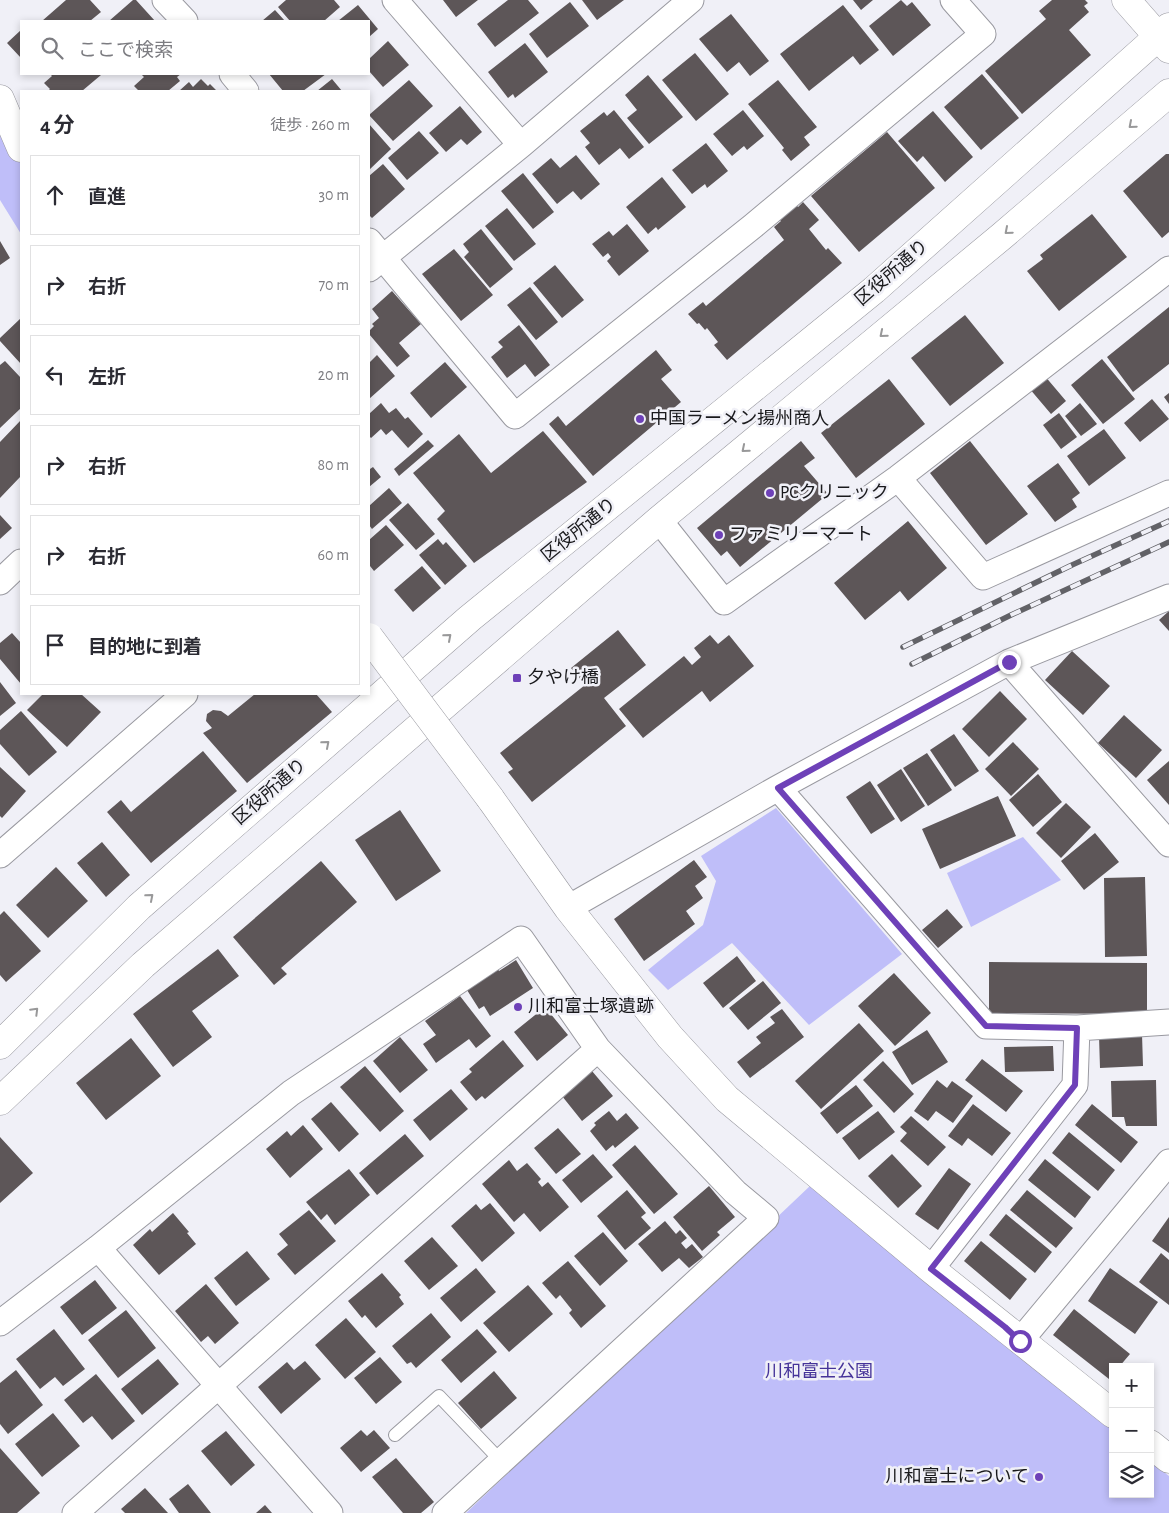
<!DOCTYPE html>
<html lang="ja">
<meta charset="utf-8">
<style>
body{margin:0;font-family:"Alegreya Sans","Noto Sans JP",sans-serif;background:#f2f2f3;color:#2b2b33}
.controls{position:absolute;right:15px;bottom:15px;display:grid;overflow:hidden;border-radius:0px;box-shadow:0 2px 8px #0003}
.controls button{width:45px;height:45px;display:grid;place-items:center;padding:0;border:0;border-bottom:1px solid #e1e1e2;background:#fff;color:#2b2b33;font:25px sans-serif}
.stop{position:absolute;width:15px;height:15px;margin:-11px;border:4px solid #6e41b8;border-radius:50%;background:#fff}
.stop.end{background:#6e41b8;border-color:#fff;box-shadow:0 1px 5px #0008}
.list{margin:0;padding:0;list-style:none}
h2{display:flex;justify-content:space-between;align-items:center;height:65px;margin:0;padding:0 20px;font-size:21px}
h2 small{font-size:16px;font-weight:400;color:#7c7c81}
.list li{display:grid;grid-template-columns:32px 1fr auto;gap:15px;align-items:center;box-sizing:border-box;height:80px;margin:0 10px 10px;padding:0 10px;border:1px solid #e1e1e2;border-radius:0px}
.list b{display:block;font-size:19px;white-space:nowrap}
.list em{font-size:16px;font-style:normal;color:#7c7c81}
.icon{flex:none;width:28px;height:28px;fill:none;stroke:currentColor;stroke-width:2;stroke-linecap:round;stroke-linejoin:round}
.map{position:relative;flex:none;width:1169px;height:1513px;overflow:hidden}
.search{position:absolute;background:#fff;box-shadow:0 2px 8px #0003;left:20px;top:20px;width:350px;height:55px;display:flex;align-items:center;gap:12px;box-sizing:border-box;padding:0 18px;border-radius:0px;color:#7c7c81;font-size:19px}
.panel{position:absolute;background:#fff;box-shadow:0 2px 8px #0003;left:20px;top:90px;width:350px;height:605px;border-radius:0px}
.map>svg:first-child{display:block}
</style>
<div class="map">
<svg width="1169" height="1513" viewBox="0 0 1169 1513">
<rect width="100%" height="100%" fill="#f0f0f7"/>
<!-- green -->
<path fill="#bfbef9" d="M0 121 21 162V234L0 200Z
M776 808 902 954 809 1025 732 943 668 990 648 970 703 925 716 881 701 856Z
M1023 837 1061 880 971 927 947 873Z
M811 1185 1113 1430V1494H1150V1461L1169 1476V1513H466Z"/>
<!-- building -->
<path fill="#5d5658" d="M66 0H90L101 12 90 21H42Z
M133 0H136L155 21H109Z
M286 0H334L340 7 324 21H290L278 7Z
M443 0H478L456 17Z
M508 0H528L539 13 495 47 477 24Z
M582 0H624L597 20Z
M853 0H873L861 10Z
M901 0 907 6 912 2 931 25 893 56 869 26Z
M1052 0H1085L1088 3 1084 6 1089 12 1069 30 1091 55 1022 114 985 71 1046 19 1039 11Z
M570 2 589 26 547 58 529 34Z
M358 5 378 29 369 37V21H338Z
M843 5 879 50 860 65 853 56 809 91 780 54Z
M275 10 285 21H262Z
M731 14 769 61 750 76 739 62 727 72 699 39Z
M21 30V58L7 43Z
M388 41 409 65 383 87 369 71V59Z
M525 43 548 72 515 98 513 94 508 98 488 72Z
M695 53 729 94 696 121 662 80Z
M50 74H100L101 75 82 91H48L50 89 44 83 52 76Z
M141 74H181L177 77 180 81 168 91H139L134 86 144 77Z
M269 74H326L303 91H283Z
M982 74 1019 118 981 150 944 107Z
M648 75 683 117 649 144 627 118 637 110 625 95Z
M201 79 208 86 210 84 217 91H179L189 82 193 87Z
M332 79 342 91H317Z
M409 80 433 106 393 141 369 115Z
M778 80 817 127 804 137 810 145 791 161 782 150 784 148 748 104Z
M460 106 482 132 467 145 461 139 446 152 429 133Z
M614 110 644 147 629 159 620 148 599 165 585 147 590 143 580 131 604 112 607 116Z
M743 110 764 136 747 150 744 146 732 156 713 134Z
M933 111 973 157 945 182 923 156 917 162 898 141Z
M369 124 391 149 369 170Z
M419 131 439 153 407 180 388 158Z
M887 132 935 188 859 252 811 196Z
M706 143 728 171 707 188 705 184 692 194 672 170Z
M1166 154H1169V232L1162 238 1123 191Z
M576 155 600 184 581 200 573 191 557 204 532 174 551 158 560 168Z
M383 164 405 189 372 218 369 215V176Z
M523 173 554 212 533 229 501 191Z
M662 177 686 207 658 230 656 227 648 234 626 207Z
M803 202 819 220 809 229 826 250 828 248 842 263 727 360 714 345 718 342 707 328 705 330 699 323 697 324 688 314 703 302 706 306 784 240 774 227 781 221 778 218 795 203 798 207Z
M507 208 536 244 514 261 485 226Z
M1092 214 1127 257 1059 311 1027 271 1043 259 1040 255Z
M627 224 649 251 619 276 607 261 611 257 608 253 603 257 592 244 609 231 613 236Z
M481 229 513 269 490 288 464 257 469 252 463 244Z
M0 241 10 258 0 265Z
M454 249 493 295 461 321 422 274Z
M555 265 584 300 562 318 533 283Z
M530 287 558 322 536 340 507 305Z
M392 291 421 324 399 343 410 356 397 367 369 334V331L374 326 372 324 379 318 372 309Z
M1169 307V364L1133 392 1107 357Z
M965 315 1004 363 950 406 911 358Z
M21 318V364L0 341V338Z
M519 325 550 365 535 377 525 364 507 378 491 357 503 347 498 342Z
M656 350 672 370 661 379 681 402 593 476 549 424 558 416 566 426Z
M377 355 395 376 369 399V363Z
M1102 359 1135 399 1103 424 1071 385Z
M5 361 21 378V408L0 428V365Z
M445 362 467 387 431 418 410 393Z
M1044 375 1066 401 1051 414 1029 388Z
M889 379 925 424 856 478 821 433Z
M1169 393V404L1164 397Z
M1152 399 1169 419 1140 442 1124 423Z
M381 403 389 413 396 408 405 419 408 417 423 434 408 448 392 430 386 435 381 429 371 438 369 436V414Z
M1080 403 1097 424 1081 436 1065 416Z
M1059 413 1077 437 1061 449 1043 425Z
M21 420V476L0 498V442Z
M1104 429 1126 458 1089 486 1067 456Z
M543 431 587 482 474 563 437 519 445 511 413 473 459 434 491 473Z
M428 440 434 446 399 476 394 469Z
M801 441 815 458 804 466 828 494 740 567 727 551 721 556 697 528Z
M970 441 1028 514 986 545 930 473Z
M1058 463 1080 493 1072 499 1077 507 1055 522 1027 486Z
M373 467 381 477 369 487V468L370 469Z
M389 488 402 503 372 529 369 525V506Z
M408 503 435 534 416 550 389 520Z
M0 515 12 528 0 539Z
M908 521 947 568 908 601 900 591 865 620 834 583Z
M386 525 404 545 374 571 370 566 369 567V540Z
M438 539 443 545 446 542 467 566 445 585 419 555Z
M422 566 441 588 413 612 394 590Z
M1169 611V631L1159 620Z
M618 630 646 665 604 698 626 726 532 802 508 772 513 769 500 753 585 685 571 668Z
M12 633 21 643V684L0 659V643Z
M710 635 718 644 729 635 754 666 710 702 702 691 643 738 619 709 684 656 692 665 701 657 694 648Z
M1072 651 1110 686 1083 715 1045 680Z
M0 682 16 703 0 716Z
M1000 691 1027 719 989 757 962 729Z
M43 694H81L101 712 67 747 27 710Z
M255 694H316L332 712 247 783 203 733 212 728 206 721 207 714 213 710 221 711 228 716Z
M21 711 57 752 29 776 0 744V730Z
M1124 715 1162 750 1136 778 1098 743Z
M954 734 979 771 955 787 930 750Z
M1013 742 1039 769 1011 796 985 769Z
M203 751 237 791 151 863 107 812 121 800 131 812Z
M927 753 952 790 928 806 903 768Z
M1169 761V805L1147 780Z
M0 767 26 791 2 818 0 816Z
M901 769 925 806 901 822 877 785Z
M1038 774 1062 802 1033 827 1009 800Z
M870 781 895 819 871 834 846 797Z
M998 796 1016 836 940 869 922 829Z
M1066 803 1091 827 1061 858 1036 833Z
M400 810 441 871 396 901 355 840Z
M1095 833 1119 862 1084 890 1061 861Z
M102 842 130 875 106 897 77 863Z
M694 860 707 877 695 886 703 898 686 911 695 924 644 961 614 919Z
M321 861 357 902 281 968 287 974 274 985 233 937Z
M56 867 88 901 48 938 16 905Z
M1145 877 1147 956 1105 957 1104 878Z
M947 909 963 927 938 948 922 930Z
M4 911 41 951 6 982 0 975V915Z
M218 949 239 976 192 1011 212 1037 173 1067 133 1014Z
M737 956 756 981 723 1008 703 983Z
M516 960 533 988 490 1016 484 1006 479 1009 467 990 498 969 499 971Z
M989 962 1147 963V1014L989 1013Z
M894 973 931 1013 895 1046 858 1006Z
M763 981 781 1003 748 1030 729 1008Z
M460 996 491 1036 476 1048 469 1039 436 1063 423 1044 436 1035 425 1021Z
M545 1007 568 1035 537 1061 514 1032Z
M782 1009 804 1037 750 1078 737 1062 761 1043 756 1037 775 1023 770 1017Z
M859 1023 884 1051 821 1109 795 1081Z
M927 1030 948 1062 912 1085 892 1052Z
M1142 1034 1143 1066 1100 1068 1099 1036Z
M400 1037 428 1070 400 1093 373 1061Z
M131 1038 161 1076 106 1120 76 1083Z
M503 1040 524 1066 485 1099 482 1096 476 1101 460 1082 472 1072 469 1069Z
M1053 1046 1054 1071 1005 1072 1004 1047Z
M982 1059 1023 1091 1006 1112 965 1080Z
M883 1061 914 1094 894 1113 863 1080Z
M365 1066 404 1111 380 1132 340 1087Z
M592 1071 613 1096 582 1121 562 1096Z
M937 1080 947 1088 952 1081 973 1096 953 1123 936 1111 928 1121 914 1111Z
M1156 1080 1157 1126H1126L1124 1117H1112L1111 1081Z
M856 1085 873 1106 837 1134 820 1113Z
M451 1089 468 1109 430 1141 413 1120Z
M331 1102 359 1134 339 1152 311 1119Z
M973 1104 1011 1133 992 1156 968 1138 962 1146 948 1136Z
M1092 1104 1138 1142 1121 1163 1075 1125Z
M609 1111 617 1121 626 1113 639 1128 615 1148 613 1145 606 1151 590 1131 596 1125 594 1123Z
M878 1111 895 1132 859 1160 842 1138Z
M911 1116 946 1147 928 1166 900 1141 907 1133 900 1127Z
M303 1125 323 1149 290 1178 266 1149 287 1131 291 1136Z
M558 1128 581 1154 556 1174 534 1148Z
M1069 1132 1115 1170 1098 1191 1052 1153Z
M405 1134 424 1156 377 1195 359 1173Z
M0 1137 33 1173 0 1203Z
M635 1145 678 1194 654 1214 612 1165Z
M593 1154 613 1177 581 1203 562 1180Z
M892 1154 922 1186 898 1208 868 1176Z
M1045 1159 1091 1197 1075 1218 1028 1180Z
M509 1160 517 1171 527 1163 541 1179 538 1182 542 1187 548 1182 569 1207 540 1232 524 1213 514 1222 482 1184Z
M949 1168 971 1184 938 1230 915 1214Z
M349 1169 370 1195 335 1225 327 1214 321 1220 306 1202Z
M709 1186 735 1217 717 1232 720 1235 702 1251 673 1217Z
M627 1190 646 1213 641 1217 651 1228 625 1250 597 1216Z
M1027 1190 1073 1228 1056 1248 1010 1210Z
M490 1203 515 1233 482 1262 451 1226 476 1204 481 1210Z
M309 1210 336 1241 295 1275 277 1254 288 1245 279 1234Z
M173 1213 189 1232 187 1233 196 1244 159 1275 133 1245 150 1229 152 1232Z
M1006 1214 1052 1252 1035 1273 989 1235Z
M1169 1217V1253L1152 1241Z
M665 1221 676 1234 680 1230 687 1238 681 1243 686 1249 692 1244 703 1257 689 1268 679 1258 662 1272 638 1244Z
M603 1232 628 1261 600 1286 574 1256Z
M432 1237 458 1266 429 1290 404 1261Z
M981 1241 1027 1279 1010 1300 964 1261Z
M247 1251 270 1279 236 1306 214 1278Z
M1161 1253 1169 1260V1305L1139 1282Z
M568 1261 606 1306 581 1328 569 1313 572 1310 560 1295 556 1299 542 1283Z
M476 1268 496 1292 461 1322 440 1298Z
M1110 1268 1158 1302 1135 1334 1088 1301Z
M382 1273 401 1295 399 1297 404 1304 376 1328 365 1315 362 1318 348 1301Z
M95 1280 117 1308 82 1335 60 1307Z
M206 1284 239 1323 215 1344 208 1336 201 1342 175 1311Z
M528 1285 553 1314 509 1352 483 1323Z
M1074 1309 1130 1354 1119 1367H1113V1375L1109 1379 1053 1335Z
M126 1310 156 1348 118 1378 88 1340Z
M431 1313 451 1337 416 1368 411 1362 407 1364 392 1346Z
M346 1318 376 1352 345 1379 315 1345Z
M54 1329 85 1369 63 1386 55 1377 40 1389 16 1359Z
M477 1329 497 1352 461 1383 441 1360Z
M380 1357 402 1382 376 1404 354 1378Z
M158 1359 179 1384 142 1415 121 1389Z
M305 1361 321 1379 281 1414 258 1387 287 1362 294 1370Z
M16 1370 43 1405 8 1434 0 1424V1383Z
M494 1371 517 1398 481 1429 458 1403Z
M96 1374 135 1421 112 1440 92 1416 83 1423 64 1400Z
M53 1413 80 1446 42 1477 15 1444Z
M361 1430 367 1436 374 1430 390 1448 361 1472 340 1448Z
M226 1431 255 1465 231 1486 201 1451Z
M0 1448 40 1493 17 1513H0Z
M396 1458 434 1502 421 1513H403L372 1477Z
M188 1484 211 1513H179L169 1499Z
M145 1488 168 1513H125L121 1509Z
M265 1505 272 1513H256Z"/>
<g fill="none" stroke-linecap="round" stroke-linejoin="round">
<defs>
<path id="service" d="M395 1435 439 1396 501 1461"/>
<path id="minor" d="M165 0 185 21
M395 0 521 145
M232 74 246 91
M369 241 515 416 753 226 983 34 953 0
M369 269 521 145 691 0
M898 478 983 577 1169 493
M659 520 724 602 898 478 1169 269
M0 582 21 562
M1009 662 1169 844
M778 788 986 1026 1077 1028 1169 1022
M0 855 185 694
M568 908 778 788 1009 662 1169 597
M98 1248 330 1513
M931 1269 1075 1085 1077 1028
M0 1323 98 1248 291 1093 521 939 598 1049 735 1192 766 1218 445 1513
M1020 1341 1169 1162
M75 1513 598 1049"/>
<path id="tertiary" d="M1126 0 1169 49
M0 99 21 148
M490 798 568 908 670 1037 727 1099 931 1269 1113 1414
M0 1045 139 907 470 618 874 290 1169 27
M0 1101 143 965 659 520 1002 236 1169 93
M1150 1444 1169 1459"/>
</defs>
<!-- service casing -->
<use href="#service" stroke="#9999a0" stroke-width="14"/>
<!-- minor casing -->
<use href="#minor" stroke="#9999a0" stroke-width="27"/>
<!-- tertiary casing -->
<use href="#tertiary" stroke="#9999a0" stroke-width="29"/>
<!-- service -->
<use href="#service" stroke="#fff" stroke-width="12"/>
<!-- minor -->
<use href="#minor" stroke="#fff" stroke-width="25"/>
<!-- tertiary -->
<use href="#tertiary" stroke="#fff" stroke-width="28"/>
<defs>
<path id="rail" d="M903 647 1072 565 1169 521
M912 664 1011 615 1169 542"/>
</defs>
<!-- rail casing -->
<use href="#rail" stroke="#626267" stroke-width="5.5"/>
<!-- rail -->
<use href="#rail" stroke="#f0f0f7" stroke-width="4" stroke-dasharray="11" stroke-linecap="butt"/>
<defs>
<path id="tertiary-bridge" d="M369 637 490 798"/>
</defs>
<!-- tertiary-bridge casing -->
<use href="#tertiary-bridge" stroke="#9999a0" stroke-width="29" stroke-linecap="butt"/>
<!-- tertiary-bridge -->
<use href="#tertiary-bridge" stroke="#fff" stroke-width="28"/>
</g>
<!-- one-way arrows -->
<defs><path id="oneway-chevron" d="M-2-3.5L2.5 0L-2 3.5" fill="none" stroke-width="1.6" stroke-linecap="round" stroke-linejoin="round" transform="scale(1.25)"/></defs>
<g stroke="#989899">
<use href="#oneway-chevron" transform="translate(1132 125) rotate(139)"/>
<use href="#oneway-chevron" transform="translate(1008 231) rotate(139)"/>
<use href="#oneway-chevron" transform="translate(883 334) rotate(140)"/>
<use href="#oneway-chevron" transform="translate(745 449) rotate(140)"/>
<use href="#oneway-chevron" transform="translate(448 637) rotate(-41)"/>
<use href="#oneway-chevron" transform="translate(326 744) rotate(-41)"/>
<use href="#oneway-chevron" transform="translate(150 897) rotate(-41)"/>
<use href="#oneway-chevron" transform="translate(35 1011) rotate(-45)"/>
</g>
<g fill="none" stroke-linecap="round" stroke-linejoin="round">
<!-- route -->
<path stroke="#6e41b8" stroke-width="6" d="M1009 662 778 788 986 1026 1077 1028 1075 1085 931 1269 1005 1327 1020 1341"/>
</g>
<!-- markers -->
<g fill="#6e41b8" stroke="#f0f0f7" stroke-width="2">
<circle cx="640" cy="419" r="5"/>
<circle cx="770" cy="493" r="5"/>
<circle cx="719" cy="535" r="5"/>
<rect x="512" y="673" width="10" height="10" rx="2.5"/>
<circle cx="518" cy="1007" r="5"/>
<circle cx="1039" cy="1477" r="5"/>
</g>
<g text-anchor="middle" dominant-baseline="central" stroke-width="5" stroke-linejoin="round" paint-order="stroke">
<!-- street labels -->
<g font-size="18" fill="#19191c" stroke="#f0f0f7">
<text transform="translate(892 273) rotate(-41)">区役所通り</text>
<text transform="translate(579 530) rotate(-39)">区役所通り</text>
<text transform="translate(270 792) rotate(-41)">区役所通り</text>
</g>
<!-- poi labels -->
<g font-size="18" fill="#19191c" stroke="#f0f0f7" text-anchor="start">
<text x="650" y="419">中国ラーメン揚州商人</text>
<text x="780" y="493">PCクリニック</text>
<text x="729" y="535">ファミリーマート</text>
<text x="527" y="678">夕やけ橋</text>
<text x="528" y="1007">川和富士塚遺跡</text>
<text x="1029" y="1477" text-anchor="end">川和富士について</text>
</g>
<!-- park labels -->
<g font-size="18" fill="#453399" stroke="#f0f0f7">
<text x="819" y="1372">川和富士公園</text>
</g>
</g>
</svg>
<div class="controls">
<button>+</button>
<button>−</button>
<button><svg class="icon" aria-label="layers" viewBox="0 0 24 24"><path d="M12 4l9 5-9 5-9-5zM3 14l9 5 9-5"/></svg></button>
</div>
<div class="stop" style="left:1020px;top:1341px"></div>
<div class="stop end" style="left:1009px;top:662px"></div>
<div class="search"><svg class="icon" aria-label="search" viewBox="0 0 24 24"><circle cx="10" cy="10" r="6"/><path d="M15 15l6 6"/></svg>ここで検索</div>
<section class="panel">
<h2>4 分<small>徒歩 · 260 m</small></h2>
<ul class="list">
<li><svg class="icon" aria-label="ahead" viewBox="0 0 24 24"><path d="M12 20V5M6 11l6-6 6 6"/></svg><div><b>直進</b></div><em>30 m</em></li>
<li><svg class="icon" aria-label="right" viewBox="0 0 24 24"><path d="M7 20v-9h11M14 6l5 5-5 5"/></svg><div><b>右折</b></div><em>70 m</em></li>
<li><svg class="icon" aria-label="left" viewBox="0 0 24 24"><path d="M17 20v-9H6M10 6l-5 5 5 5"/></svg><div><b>左折</b></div><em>20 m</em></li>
<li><svg class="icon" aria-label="right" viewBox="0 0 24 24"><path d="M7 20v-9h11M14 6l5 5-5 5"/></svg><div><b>右折</b></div><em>80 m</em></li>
<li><svg class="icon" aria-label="right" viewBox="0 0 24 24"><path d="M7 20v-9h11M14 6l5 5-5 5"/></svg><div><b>右折</b></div><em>60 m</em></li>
<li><svg class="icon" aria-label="arrive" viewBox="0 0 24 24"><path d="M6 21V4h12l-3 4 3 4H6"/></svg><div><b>目的地に到着</b></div></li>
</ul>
</section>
</div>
